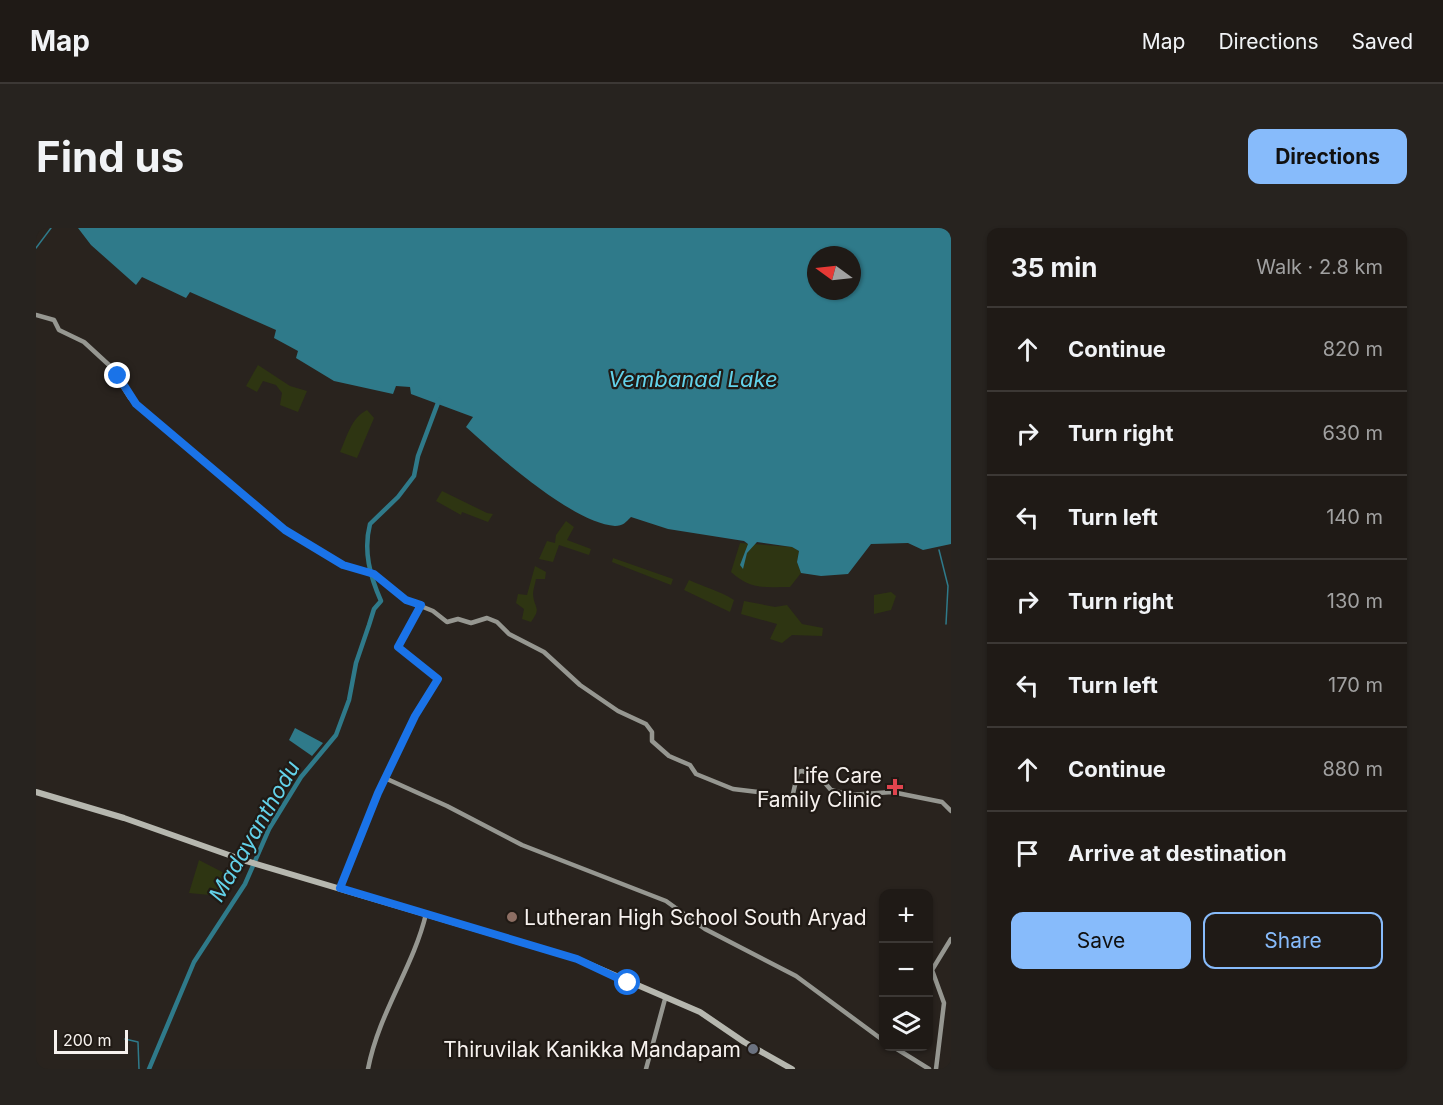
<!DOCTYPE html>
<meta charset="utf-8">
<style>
body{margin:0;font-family:Inter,sans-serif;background:#27231f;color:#f1f3f6}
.controls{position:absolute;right:18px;bottom:18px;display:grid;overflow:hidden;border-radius:12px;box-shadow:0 2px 4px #0004}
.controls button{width:54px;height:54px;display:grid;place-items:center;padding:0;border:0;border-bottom:2px solid #3c3835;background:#1f1a16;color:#f1f3f6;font:30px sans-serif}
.compass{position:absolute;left:771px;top:18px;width:54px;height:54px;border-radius:50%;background:#1f1a16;box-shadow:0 2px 4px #0004;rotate:285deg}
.scale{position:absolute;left:18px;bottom:15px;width:74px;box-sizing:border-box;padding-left:6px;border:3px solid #f6f1ee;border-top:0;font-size:16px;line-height:21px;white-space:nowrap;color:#f6f1ee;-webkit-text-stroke:4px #201a15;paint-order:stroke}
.stop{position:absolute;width:18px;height:18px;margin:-14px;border:4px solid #1a73e8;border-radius:50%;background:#fff}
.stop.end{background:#1a73e8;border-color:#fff;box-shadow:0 2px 6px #0008}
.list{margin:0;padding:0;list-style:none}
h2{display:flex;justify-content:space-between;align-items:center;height:78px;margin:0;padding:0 24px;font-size:26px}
h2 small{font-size:20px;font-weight:400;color:#a1a1a1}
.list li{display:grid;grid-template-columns:39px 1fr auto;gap:18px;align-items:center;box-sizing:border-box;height:84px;padding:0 24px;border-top:2px solid #3c3835}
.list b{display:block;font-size:22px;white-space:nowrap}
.list em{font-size:20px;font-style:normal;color:#a1a1a1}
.actions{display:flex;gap:12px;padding:18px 24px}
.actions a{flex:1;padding:14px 0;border:2px solid #87bbfb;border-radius:12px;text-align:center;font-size:21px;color:#87bbfb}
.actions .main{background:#87bbfb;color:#111}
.icon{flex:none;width:33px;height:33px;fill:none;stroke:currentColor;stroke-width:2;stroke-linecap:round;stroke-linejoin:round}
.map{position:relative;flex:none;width:915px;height:841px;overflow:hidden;border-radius:12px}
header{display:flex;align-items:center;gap:36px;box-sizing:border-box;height:84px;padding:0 30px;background:#1f1a16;border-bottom:2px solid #3c3835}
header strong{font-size:28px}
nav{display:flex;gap:33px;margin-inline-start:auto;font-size:21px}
.intro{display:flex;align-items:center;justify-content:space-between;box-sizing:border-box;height:144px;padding:0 36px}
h1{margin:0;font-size:42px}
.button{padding:15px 27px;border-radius:12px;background:#87bbfb;color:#111;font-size:21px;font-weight:700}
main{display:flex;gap:36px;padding:0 36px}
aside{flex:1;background:#1f1a16;border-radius:12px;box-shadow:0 2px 4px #0004}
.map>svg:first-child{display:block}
</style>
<header>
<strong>Map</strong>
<nav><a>Map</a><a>Directions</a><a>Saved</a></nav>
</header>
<div class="intro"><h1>Find us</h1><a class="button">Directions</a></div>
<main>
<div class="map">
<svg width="915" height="841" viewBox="0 0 915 841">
<rect width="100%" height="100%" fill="#29231e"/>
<!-- green -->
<path fill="#2e3512" d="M222 137 254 158 271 163 262 184 244 177 246 165 240 157 227 153 221 164 210 158Z
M331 182 338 190 321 230 304 224C311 209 315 190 331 182Z
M406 263 451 285 457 286 452 294 426 284 425 287 400 273Z
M530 293 538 299 531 312 555 321 553 327 523 317 517 334 503 331 511 313 519 315 520 307Z
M704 315 756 319 763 323 761 334 765 345 754 359C728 359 715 362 695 344Z
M577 330 637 351 635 357 576 334Z
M499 338 510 344 509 351H500C499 356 497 362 497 366 498 381 506 379 495 394L486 391 488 381 480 375 482 366 491 367Z
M653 352C670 360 682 362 698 372L694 384 648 362Z
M855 364 860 368 855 382 838 386V367Z
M708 373 739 379 751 377 766 396 787 400 786 408 756 407 746 415 734 411 741 396 705 386Z
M163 632 192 647 184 668 153 665Z"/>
<!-- water -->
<path fill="#2f7a8a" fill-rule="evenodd" d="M42 0H915V316L887 322 872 315 835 316 812 346 785 348 765 345 761 334 763 323 756 319 721 314 711 325 707 341 704 337 712 316 708 313 632 301 595 289C590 294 587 298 579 298 537 295 462 228 430 199L437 189 375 166 374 159 360 158 357 166 298 153 260 130 262 123 238 110 240 102 154 64 150 70 106 49 100 57 55 17ZM780 27H816V63H780Z
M259 500 287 515 276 528 253 512Z"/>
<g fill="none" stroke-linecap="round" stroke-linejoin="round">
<!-- stream -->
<path stroke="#2f7a8a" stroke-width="1.5" d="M0 20 15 0
M903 322 912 358 910 396
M89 811 102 814 103 841"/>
<!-- river -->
<path stroke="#2f7a8a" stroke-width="4.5" d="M113 841 158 734 209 656 233 601 265 549 300 507 313 472 320 435 333 397 338 381 345 373C334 348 327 323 334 296L362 269 378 248 382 228 403 172"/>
<!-- secondary -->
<path stroke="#969791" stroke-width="4.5" d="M0 87 18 92 23 102 48 114 73 137 94 170 249 301 307 337 338 347 370 372 397 383 411 394 422 391 435 395 451 390 461 394 473 406 508 424 544 457 582 483 610 496 616 504V513L633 528 654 537 660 546 697 561 722 564 750 577 756 570 762 544 766 543 783 548 795 562 814 567 856 564 906 574 915 583
M351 551 411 578 486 617 630 673 669 701 760 748 848 813
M304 660 342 565 379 488 402 451 362 419 385 377
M856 818 893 841
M332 841C343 784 377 740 390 686
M610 841 629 771
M900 841 908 775 896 742 915 711"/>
<!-- primary -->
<path stroke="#b6b7af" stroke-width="6" d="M0 564 88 590 207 632 541 731 664 784 708 814 756 841"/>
</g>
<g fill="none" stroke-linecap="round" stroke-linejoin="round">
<!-- route -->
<path stroke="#1a73e8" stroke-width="8" d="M82 148 100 176 249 302 307 337 338 346 370 372 385 377 362 419 402 451 379 488 342 565 304 660 541 731 592 755"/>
</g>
<!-- markers -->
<path fill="#e0444e" stroke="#201a15" stroke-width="2" d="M856 550h6v6h6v6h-6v6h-6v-6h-6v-6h6z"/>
<circle fill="#8d6e63" stroke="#201a15" stroke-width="2" cx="476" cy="689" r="6"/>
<circle fill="#6b7280" stroke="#201a15" stroke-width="2" cx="717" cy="821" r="6"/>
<g text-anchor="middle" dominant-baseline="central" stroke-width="4.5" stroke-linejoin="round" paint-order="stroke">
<!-- poi labels -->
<g font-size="21" fill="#f6f1ee" stroke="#201a15" text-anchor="end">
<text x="846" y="547">Life Care<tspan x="846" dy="24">Family Clinic</tspan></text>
<text x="488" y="689" text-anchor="start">Lutheran High School South Aryad</text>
<text x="705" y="821">Thiruvilak Kanikka Mandapam</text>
</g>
<!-- water labels -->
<g font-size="22" font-style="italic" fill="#63d2ea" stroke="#201a15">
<text x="657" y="151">Vembanad Lake</text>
<text transform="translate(218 603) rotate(-60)">Madayanthodu</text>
</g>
</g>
</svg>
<div class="controls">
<button>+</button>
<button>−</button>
<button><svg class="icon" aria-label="layers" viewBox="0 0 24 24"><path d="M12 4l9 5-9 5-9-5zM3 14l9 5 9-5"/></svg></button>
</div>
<svg class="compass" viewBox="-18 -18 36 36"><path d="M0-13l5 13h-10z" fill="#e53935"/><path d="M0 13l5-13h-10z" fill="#a1a1a1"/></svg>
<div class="scale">200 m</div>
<div class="stop" style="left:592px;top:755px"></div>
<div class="stop end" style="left:82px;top:148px"></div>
</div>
<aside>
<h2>35 min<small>Walk · 2.8 km</small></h2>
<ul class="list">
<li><svg class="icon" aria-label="ahead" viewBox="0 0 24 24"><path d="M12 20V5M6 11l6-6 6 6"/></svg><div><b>Continue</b></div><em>820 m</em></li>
<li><svg class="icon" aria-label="right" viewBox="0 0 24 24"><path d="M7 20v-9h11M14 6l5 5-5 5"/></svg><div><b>Turn right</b></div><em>630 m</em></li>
<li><svg class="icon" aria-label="left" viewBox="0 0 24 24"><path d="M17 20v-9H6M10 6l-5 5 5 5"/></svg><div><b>Turn left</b></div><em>140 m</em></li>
<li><svg class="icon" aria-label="right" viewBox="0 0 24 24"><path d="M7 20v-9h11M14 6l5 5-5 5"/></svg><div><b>Turn right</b></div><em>130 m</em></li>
<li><svg class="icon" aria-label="left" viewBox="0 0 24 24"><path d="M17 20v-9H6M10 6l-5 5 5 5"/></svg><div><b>Turn left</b></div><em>170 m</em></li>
<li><svg class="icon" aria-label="ahead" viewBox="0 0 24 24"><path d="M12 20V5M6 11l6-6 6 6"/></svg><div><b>Continue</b></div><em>880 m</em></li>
<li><svg class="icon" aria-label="arrive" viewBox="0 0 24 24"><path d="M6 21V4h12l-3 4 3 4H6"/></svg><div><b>Arrive at destination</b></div></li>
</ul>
<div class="actions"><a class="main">Save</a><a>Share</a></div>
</aside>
</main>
